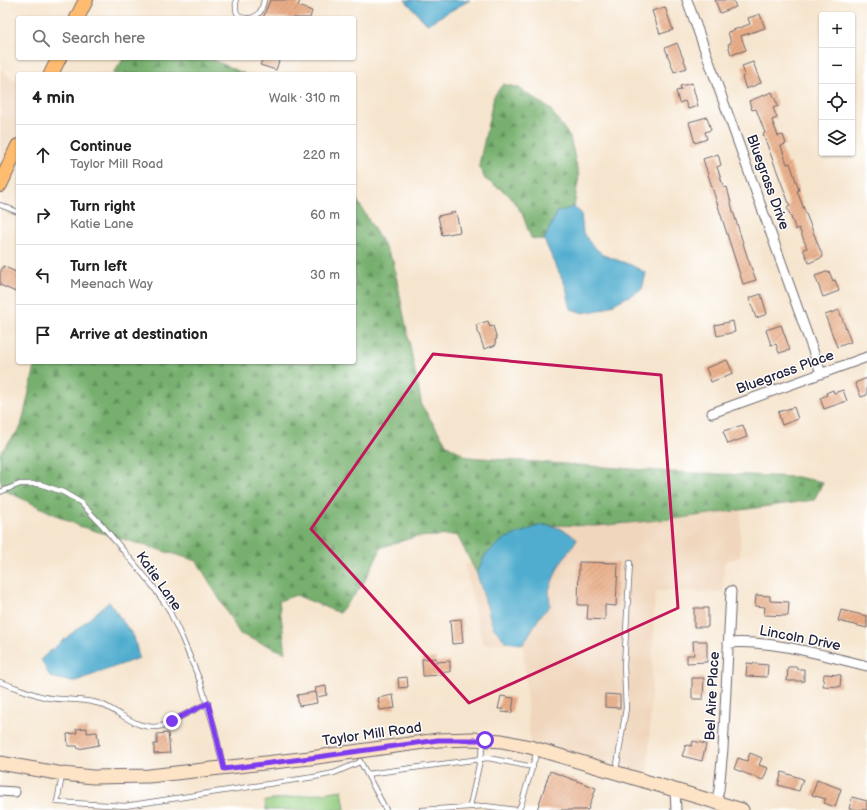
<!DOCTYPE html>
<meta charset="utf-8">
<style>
body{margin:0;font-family:"Balsamiq Sans",sans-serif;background:#f6f6f6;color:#222}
.controls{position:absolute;right:12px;top:12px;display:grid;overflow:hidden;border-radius:4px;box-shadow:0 1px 3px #0004}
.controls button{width:36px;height:36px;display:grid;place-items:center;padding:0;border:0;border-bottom:1px solid #e0e0e0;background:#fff;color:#222;font:20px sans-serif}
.stop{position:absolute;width:12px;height:12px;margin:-9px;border:3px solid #7c3aed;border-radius:50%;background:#fff}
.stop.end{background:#7c3aed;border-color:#fff;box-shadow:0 1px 4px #0008}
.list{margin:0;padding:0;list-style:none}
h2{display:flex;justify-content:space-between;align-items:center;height:52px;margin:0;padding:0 16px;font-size:17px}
h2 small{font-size:13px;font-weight:400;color:#767676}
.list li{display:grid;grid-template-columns:26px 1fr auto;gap:12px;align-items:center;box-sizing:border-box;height:60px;padding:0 16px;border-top:1px solid #e0e0e0}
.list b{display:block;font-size:15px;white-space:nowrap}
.list p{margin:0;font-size:13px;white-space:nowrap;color:#767676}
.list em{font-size:13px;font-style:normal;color:#767676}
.icon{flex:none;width:22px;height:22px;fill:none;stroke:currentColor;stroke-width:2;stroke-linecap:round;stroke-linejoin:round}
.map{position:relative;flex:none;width:867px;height:810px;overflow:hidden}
.search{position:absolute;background:#fff;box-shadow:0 1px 3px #0004;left:16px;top:16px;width:340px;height:44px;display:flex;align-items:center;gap:10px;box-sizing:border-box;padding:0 14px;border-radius:4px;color:#767676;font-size:15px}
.panel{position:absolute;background:#fff;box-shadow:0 1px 3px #0004;left:16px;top:72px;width:340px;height:292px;border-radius:4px}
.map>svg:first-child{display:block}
</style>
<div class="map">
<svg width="867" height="810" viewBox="0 0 867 810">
<defs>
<pattern id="forest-firs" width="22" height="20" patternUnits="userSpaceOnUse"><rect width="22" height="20" fill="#77b06e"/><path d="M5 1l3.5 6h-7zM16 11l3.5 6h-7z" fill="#618f5c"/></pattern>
<pattern id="building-hatch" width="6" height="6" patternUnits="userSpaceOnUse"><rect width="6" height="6" fill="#e9ae88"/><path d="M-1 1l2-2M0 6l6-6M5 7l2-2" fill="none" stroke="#c89576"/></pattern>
</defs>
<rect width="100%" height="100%" fill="#fff"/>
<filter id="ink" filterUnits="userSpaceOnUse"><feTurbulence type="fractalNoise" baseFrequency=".025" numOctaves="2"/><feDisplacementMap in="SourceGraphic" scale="8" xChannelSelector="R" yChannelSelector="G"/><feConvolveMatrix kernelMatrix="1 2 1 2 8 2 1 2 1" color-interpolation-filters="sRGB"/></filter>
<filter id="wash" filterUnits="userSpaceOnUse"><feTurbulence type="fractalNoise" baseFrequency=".012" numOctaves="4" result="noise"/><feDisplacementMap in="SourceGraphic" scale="16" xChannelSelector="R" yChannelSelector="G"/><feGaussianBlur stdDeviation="0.9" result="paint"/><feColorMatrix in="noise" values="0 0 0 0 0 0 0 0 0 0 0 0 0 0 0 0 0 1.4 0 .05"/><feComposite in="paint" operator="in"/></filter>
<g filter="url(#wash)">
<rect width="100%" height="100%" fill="#f6e5ce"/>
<!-- built -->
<path fill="#f0d6bc" d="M0 69 18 83V146L0 185Z
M741 510 740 557 724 562 723 592 655 591 648 782 530 747 523 644H482L465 566 541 525 597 526 681 518Z"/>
<!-- green -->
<path fill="#94cd80" stroke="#5b785e" d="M342 790 345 810H266L265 801Z"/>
<!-- forest -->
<path fill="url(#forest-firs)" stroke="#4c6954" d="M124 58H209L245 74H113Z
M503 84 519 88 550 109 570 137 579 176 574 207 557 212 544 240 531 238 522 213 508 194 485 179 479 165 494 96Z
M354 195 393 261 422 406 447 445 468 457 673 472 797 477 823 482 814 500 681 518 597 526 541 525 485 555 477 574 457 535 415 537 382 547 362 586 339 613 296 595 279 601 286 653 240 634 197 561 79 526 4 490 0 478V453L21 427 36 362H354Z"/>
<!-- water -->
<path fill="#51adcf" stroke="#3a6885" d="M405 0H470L427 24Z
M574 207 581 213 583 233 591 244 603 255 631 265 646 273 642 289 604 309 583 313 571 309 566 287 544 240 557 212Z
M541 525C556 526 565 529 577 539L558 567 549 590 550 606 541 615 523 644 506 642 493 627 477 574 485 555 504 539Z
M109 602 134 637 139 658 73 682 50 677 41 659Z"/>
<g id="blocks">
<!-- building -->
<path fill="url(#building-hatch)" d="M270 0H300L298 6 312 11 310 18H263Z
M715 0H733L736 7 720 13Z
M665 7 673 30 660 34 652 11Z
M760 14 765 28 741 36 746 50 731 55 728 44 731 43 728 32 750 24 748 18Z
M677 43 687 68 674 72 665 48Z
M263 58H280L276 70 260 65Z
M753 62 761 83 746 89 742 77 745 75 742 66Z
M692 83 698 106 688 109 685 101 679 103 676 91 681 90 680 86Z
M772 92 778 106 773 108 777 118 772 120 778 136 783 135 786 144 781 146 787 164 790 163 799 190 797 191 823 257 809 263 803 249 807 248 799 228 796 230 787 207 790 206 763 134 765 133 756 109 752 110 749 101Z
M707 117 711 130 705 132 707 139 695 143 689 122Z
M718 154 721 165 717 167 724 188 727 187 733 211 748 259 756 280 743 284 703 159Z
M456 212 460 232 442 235 438 216Z
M3 266 18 273V293L0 285V273Z
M829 271 833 281 835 280 839 291 823 297 815 276Z
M761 294 767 314 756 318 749 298Z
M839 310 851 342 837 347 825 315Z
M488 321 490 327 493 326 497 339 495 340 496 345 484 349 476 325Z
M733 321 735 332 717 336 715 325Z
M781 325 790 350 779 353 776 344 771 345 766 330Z
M727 360 733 373 711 382 706 368Z
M867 378V395L861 397 855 383Z
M833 390 834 393 843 390 847 401 824 409 820 398 827 395 826 393Z
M794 407 798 419 782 425 778 412Z
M743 425 747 437 728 444 723 431Z
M579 562 618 563 616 606 605 605V620L587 619 588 605H578Z
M756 595 770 596V601L789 602 788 616 764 615 765 607 755 606Z
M694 608H708V627H694Z
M841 610 867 616V628L838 621Z
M461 619 463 643 452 644 450 620Z
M693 641H707V662L687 663V655H694Z
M436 658V662L450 661V672H443V675L423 676 422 659Z
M747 663 768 665 767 677 746 676Z
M788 667H797V669H804V681H787Z
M824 674 841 675 840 687 823 686Z
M407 677 408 687 399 688 398 678Z
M692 678H704L703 699H692Z
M326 686 327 695 317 697 315 688Z
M315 692 317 703 299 706 297 695Z
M605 694 620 695V708L605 707Z
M393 695 395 708 380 710 378 698Z
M501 696 514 698 512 713 502 712 503 709H498Z
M87 728V733L97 732 99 745 78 749 77 746H68L67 734 77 733 76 729Z
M168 733 170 753 154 754V744H157V734Z
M693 741 706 744 702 761 682 756 686 745 692 746Z
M750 753 762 758 759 765 768 768 763 780 734 769 738 758 747 761Z
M550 771 596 788 588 810H537Z
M782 772 803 779 799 791 778 785Z
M817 780 841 789 835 807 824 803 826 799 812 795Z
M852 797 867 801V810L849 809Z"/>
</g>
</g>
<g filter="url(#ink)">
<use href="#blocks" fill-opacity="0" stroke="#6c666e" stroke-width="1"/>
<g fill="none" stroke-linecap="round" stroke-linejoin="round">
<defs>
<path id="lane" d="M236 0C236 4 235 9 237 13 242 21 255 19 260 12 262 9 263 4 264 0
M0 205 18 212
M0 492 20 484H40L63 492 80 502 102 525 152 585 168 608 182 638 200 681 215 730 223 767
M0 682C15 687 29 693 44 697 62 701 87 698 103 705 123 714 138 731 162 726L208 703
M360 761 386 810
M616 771 626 708 624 666 630 563
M367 774 488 758 533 767
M62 776 57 802 125 806 314 777 334 773 360 762
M470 806 484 742
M422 810 485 806 516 810
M518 810 521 805 537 751"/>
<path id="street" d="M687 0 821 373
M712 413 867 357
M728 643C775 640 822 655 867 666
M675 790 676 810
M0 791 15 792
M716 802 719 790 723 749 731 591"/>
<path id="secondary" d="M0 763 63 774 93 777 149 776 310 758 438 740 473 739 502 741 530 747 742 810"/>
<path id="primary" d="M77 18 86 0
M51 74 59 58
M0 185 18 146"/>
</defs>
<!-- lane casing -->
<use href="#lane" stroke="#6c666e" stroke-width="6"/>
<!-- street casing -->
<use href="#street" stroke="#6c666e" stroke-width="11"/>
<!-- secondary casing -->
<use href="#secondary" stroke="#6c666e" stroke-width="15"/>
<!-- primary casing -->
<use href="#primary" stroke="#6c666e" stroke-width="16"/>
<!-- lane -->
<use href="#lane" stroke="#fff" stroke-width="4.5"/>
<!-- street -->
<use href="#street" stroke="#fff" stroke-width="9"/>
<!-- secondary -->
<use href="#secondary" stroke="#fee4c6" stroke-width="13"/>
<!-- primary -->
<use href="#primary" stroke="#fdbc70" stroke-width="14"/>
</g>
</g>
<g fill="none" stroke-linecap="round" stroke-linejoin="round" filter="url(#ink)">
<!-- route -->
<path stroke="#7c3aed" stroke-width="5" d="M172 721 208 703 215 730 224 769 310 758 438 740H485"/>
</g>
<!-- marked area -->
<path fill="none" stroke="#c2185b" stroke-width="3" stroke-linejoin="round" d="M433 354 661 375 678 608 469 703 311 529Z"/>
<g text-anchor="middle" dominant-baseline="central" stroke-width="3" stroke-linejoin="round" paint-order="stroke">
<!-- street labels -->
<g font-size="14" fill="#22223b" stroke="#fff">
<text transform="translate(768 182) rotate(70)">Bluegrass Drive</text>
<text transform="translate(785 372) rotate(-20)">Bluegrass Place</text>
<text transform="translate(159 581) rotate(55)">Katie Lane</text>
<text transform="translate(800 638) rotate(11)">Lincoln Drive</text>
<text transform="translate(712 696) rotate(-87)">Bel Aire Place</text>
<text transform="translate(372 734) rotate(-8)">Taylor Mill Road</text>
</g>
</g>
</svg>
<div class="controls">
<button>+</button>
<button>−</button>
<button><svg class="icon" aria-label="locate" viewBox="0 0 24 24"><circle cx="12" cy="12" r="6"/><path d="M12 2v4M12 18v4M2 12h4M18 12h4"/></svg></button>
<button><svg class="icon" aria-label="layers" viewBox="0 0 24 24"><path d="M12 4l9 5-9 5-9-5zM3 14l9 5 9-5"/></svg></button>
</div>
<div class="stop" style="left:485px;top:740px"></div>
<div class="stop end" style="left:172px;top:721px"></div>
<div class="search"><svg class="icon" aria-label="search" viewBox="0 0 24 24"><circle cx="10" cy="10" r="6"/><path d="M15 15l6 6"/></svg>Search here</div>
<section class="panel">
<h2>4 min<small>Walk · 310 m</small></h2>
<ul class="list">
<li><svg class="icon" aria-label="ahead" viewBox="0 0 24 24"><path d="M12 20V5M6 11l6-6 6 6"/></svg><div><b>Continue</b><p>Taylor Mill Road</p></div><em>220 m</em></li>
<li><svg class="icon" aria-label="right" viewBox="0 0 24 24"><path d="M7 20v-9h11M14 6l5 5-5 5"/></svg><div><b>Turn right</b><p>Katie Lane</p></div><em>60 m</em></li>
<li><svg class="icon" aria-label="left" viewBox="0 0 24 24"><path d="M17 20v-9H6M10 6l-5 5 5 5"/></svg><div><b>Turn left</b><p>Meenach Way</p></div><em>30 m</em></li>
<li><svg class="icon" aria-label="arrive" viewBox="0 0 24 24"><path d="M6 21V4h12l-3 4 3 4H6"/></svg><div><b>Arrive at destination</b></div></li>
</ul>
</section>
</div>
